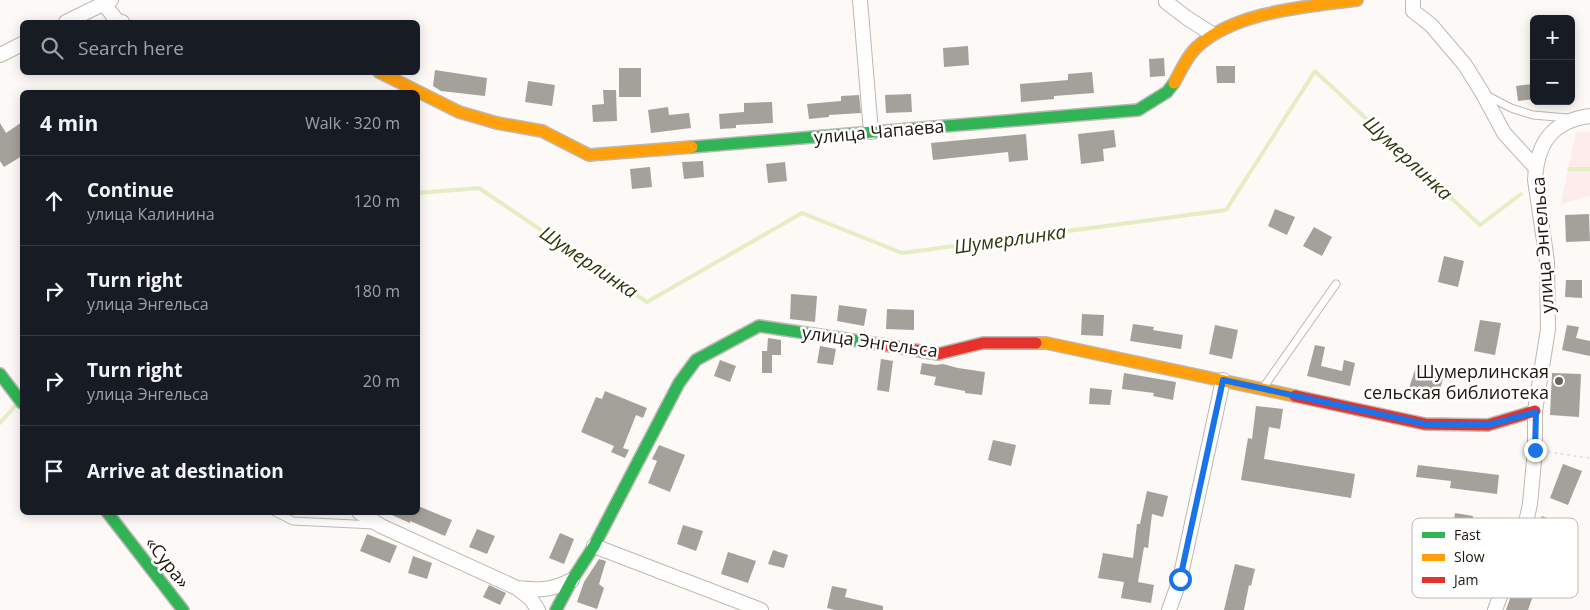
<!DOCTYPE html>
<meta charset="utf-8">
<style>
body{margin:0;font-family:"Open Sans",sans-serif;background:#20242c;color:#f1f3f6}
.controls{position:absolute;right:15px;top:15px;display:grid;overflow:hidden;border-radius:8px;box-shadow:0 2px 12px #0003}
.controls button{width:45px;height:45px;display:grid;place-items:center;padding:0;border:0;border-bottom:1px solid #363941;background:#171b24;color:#f1f3f6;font:25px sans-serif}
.stop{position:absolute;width:15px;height:15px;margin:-11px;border:4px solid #1a73e8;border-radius:50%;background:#fff}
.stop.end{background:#1a73e8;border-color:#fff;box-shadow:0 1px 5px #0008}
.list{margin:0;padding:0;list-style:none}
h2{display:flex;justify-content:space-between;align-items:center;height:65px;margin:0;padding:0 20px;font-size:21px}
h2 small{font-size:16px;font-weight:400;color:#9ea1a6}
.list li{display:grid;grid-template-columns:32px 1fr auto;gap:15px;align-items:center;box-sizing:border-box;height:90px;padding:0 20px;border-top:1px solid #363941}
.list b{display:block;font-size:19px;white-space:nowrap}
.list p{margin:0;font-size:16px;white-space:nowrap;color:#9ea1a6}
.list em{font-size:16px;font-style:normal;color:#9ea1a6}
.icon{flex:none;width:28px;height:28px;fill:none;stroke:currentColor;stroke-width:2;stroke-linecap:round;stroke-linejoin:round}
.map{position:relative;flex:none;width:1590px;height:610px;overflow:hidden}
.search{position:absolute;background:#171b24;box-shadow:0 2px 12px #0003;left:20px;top:20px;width:400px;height:55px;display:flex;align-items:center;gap:12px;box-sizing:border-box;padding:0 18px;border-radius:8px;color:#9ea1a6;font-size:19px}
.panel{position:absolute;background:#171b24;box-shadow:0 2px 12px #0003;left:20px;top:90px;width:400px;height:425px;border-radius:8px}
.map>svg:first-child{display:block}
</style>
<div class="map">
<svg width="1590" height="610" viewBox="0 0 1590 610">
<rect width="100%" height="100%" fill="#fcf9f6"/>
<!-- green -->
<path fill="#feecec" d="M1576 132H1590V196L1561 204Z"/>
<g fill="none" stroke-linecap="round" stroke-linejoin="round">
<!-- stream -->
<path stroke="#e4eec2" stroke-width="4" d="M1569 169H1590
M418 193 479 188 647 302 802 213 902 253 1226 210 1315 71 1480 225 1521 194
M0 423 16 405"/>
</g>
<!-- building -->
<path fill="#a4a19a" d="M968 46 969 65 944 67 943 48Z
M1164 58 1165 76 1150 77 1149 59Z
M1216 66H1235V83H1217Z
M619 68H641V97H619Z
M435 70 487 78 485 96 441 91 433 86Z
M1092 72 1094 93 1054 96V99L1021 102 1020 84 1068 80V74Z
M528 81 555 85 552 106 525 102Z
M1532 84 1534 99 1518 101 1516 86Z
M603 90H616L617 121 593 122 592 105 604 104Z
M911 94 912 112 886 113 885 95Z
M859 95 861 113 829 115V117L809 119 807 104 841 101V96Z
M772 102 773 123 736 125V128L720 129 719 114 744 112V103Z
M668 107 669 115 689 113 691 128 651 133 648 110Z
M22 122V156L4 167 0 161V123L6 133Z
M1114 130 1116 147 1103 149 1104 161 1081 164 1078 134Z
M1026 134 1028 160 1009 162 1008 152 933 160 931 143Z
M703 161 704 177 684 179 682 162Z
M785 162 787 181 768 183 766 164Z
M650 167 652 187 632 189 630 169Z
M1275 209 1295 217 1287 235 1268 226Z
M1589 214 1590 241 1566 242 1565 215Z
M1314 227 1332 237 1322 256 1303 246Z
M1444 256 1464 261 1458 287 1438 282Z
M1566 280H1582V298L1565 297Z
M791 294 817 296 815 322 790 319Z
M839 305 867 309 864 326 837 321Z
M887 309 914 310V330L886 329Z
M1082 314 1104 315 1103 336 1081 335Z
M1480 320 1501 323 1495 355 1474 351Z
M1133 324 1154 327 1153 330 1183 335 1181 349 1130 341Z
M1215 325 1238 330 1232 359 1209 354Z
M1567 325 1579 327 1576 338 1590 341V356L1562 350Z
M768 338 781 340V355H772V373H762V351H767Z
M1315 345 1325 347 1321 366 1342 371 1344 360 1355 363 1350 386 1307 376Z
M820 346 836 349 833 365 817 363Z
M881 359 893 361 889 392 877 390Z
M720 360 736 366 730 382 714 376Z
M922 363 936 365 943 364 958 368 985 372 982 395 965 393V391L934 385 936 377 920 374Z
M1417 364 1445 372 1438 396 1409 388Z
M1124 373 1176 382 1173 400 1153 396 1154 393 1122 389Z
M1552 373 1581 374 1579 417 1550 415Z
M1090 388 1112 390 1110 405 1089 404Z
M605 391 647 408 643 418 636 415 623 448 629 450 625 458 611 452 614 446 581 432 596 397 602 399Z
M1256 406 1283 409 1280 429 1269 427 1264 459 1355 474 1351 498 1241 480 1248 438 1252 439Z
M993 440 1016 445 1011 466 988 460Z
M659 445 685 455 670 492 648 483 657 461 652 459Z
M1563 464 1582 471 1568 505 1550 498Z
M1418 465 1499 475 1497 494 1450 488 1451 481 1416 477Z
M1147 491 1168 496 1163 517 1152 514 1148 548 1144 547 1138 582 1154 585 1151 603 1121 598 1124 582 1098 578 1103 553 1133 558 1137 524H1140Z
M418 506 452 520 445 536 410 521V523L385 512H418Z
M1455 513 1473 516 1465 565 1448 563Z
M1542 516 1560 523 1544 562H1545L1528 610H1506L1527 550Z
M683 525 703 531 696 551 677 544Z
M477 529 495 536 487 554 469 547Z
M560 533 574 539 564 564 549 558Z
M367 534 397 546 390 563 360 551Z
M773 550 788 555 784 568 768 564Z
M728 552 756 561 748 583 721 574Z
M413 556 432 563 427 579 408 573Z
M599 559 606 561 599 584 604 588 597 609 577 602 584 582Z
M1235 564 1255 569 1251 586 1249 585 1244 610H1224Z
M489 585 506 593 500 605 483 597Z
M832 586 847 589 845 597 883 606V610H835L827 608Z"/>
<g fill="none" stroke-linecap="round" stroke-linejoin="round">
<defs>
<path id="lane" d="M1486 95 1511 108 1533 115 1568 118
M1263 388 1336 284
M275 512 293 521 374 525"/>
<path id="street" d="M860 0 871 132
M1166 0V2L1187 18 1212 34
M1413 0V11L1431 25 1465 65 1483 94 1504 133 1536 168
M104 4 118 22H122
M66 22 111 0
M0 55 22 44
M359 512 381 526 517 588C542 590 549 591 572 580
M594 546 761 610
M517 588 531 599 538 610
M1169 610 1180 579 1223 380
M1495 610 1525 527 1530 504 1535 450V411L1548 329 1547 261 1535 180C1537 143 1552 121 1590 116"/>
<path id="fast" d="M692 147 1138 110 1167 92 1174 83
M0 374 22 403
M107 512 183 610
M556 610 572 580 594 546 679 383 696 360 759 326 885 345"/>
<path id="slow" d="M379 72 459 112 497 123 542 131 589 155 692 147
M1174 83C1181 71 1186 57 1197 47 1236 11 1306 7 1357 0
M1036 343H1046L1295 396"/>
<path id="jam" d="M885 345 938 354 983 343H1036
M1295 396 1425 424 1488 425 1535 411"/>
</defs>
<!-- lane casing -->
<use href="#lane" stroke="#bdb8b2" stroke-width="9"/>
<!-- street casing -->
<use href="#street" stroke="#bdb8b2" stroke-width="16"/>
<!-- fast casing -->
<use href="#fast" stroke="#bdb8b2" stroke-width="14"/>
<!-- slow casing -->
<use href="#slow" stroke="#bdb8b2" stroke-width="14"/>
<!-- jam casing -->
<use href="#jam" stroke="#bdb8b2" stroke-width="14"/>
<!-- path -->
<path stroke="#e0e0de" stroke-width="2" stroke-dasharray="2.5 4" stroke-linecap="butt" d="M1548 452 1590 458"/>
<!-- lane -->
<use href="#lane" stroke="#fffefe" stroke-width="7"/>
<!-- street -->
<use href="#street" stroke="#fffefe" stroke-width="14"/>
<!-- fast -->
<use href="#fast" stroke="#30b455" stroke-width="11"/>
<!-- slow -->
<use href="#slow" stroke="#ff9f0a" stroke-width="11"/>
<!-- jam -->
<use href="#jam" stroke="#e5322d" stroke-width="11"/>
</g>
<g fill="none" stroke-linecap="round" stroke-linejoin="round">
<!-- route -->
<path stroke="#1a73e8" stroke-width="6" d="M1180 579 1223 380 1425 424 1488 425 1536 412 1535 450"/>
</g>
<!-- markers -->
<circle fill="#6c655f" stroke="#fff" stroke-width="2" cx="1559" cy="381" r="5"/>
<g text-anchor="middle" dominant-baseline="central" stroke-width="5" stroke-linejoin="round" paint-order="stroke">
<!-- street labels -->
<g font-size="18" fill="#1e160d" stroke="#fff">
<text transform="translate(879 131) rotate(-5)">улица Чапаева</text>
<text transform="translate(1542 245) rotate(-94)">улица Энгельса</text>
<text transform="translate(870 341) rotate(8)">улица Энгельса</text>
<text transform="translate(168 562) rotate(52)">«Сура»</text>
</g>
<!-- poi labels -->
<g font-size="18" fill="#1e160d" stroke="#fff" text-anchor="end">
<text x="1549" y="371">Шумерлинская<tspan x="1549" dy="21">сельская библиотека</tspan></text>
</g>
<!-- water labels -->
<g font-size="19" font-style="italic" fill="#2d3607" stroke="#fff">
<text transform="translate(1408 158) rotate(43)">Шумерлинка</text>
<text transform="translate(1010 239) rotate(-8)">Шумерлинка</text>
<text transform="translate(589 262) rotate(34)">Шумерлинка</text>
</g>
</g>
<!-- legend -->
<rect x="1412" y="518" width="166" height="80" rx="8" fill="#fff" stroke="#bcb9b6" stroke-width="1"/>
<rect x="1422" y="532" width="23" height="6" fill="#30b455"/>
<rect x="1422" y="554" width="23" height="7" fill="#ff9f0a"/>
<rect x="1422" y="577" width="23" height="6" fill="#e5322d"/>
<g font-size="14" fill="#1e160d">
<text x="1454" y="540">Fast</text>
<text x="1454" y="562">Slow</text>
<text x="1454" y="585">Jam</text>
</g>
</svg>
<div class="controls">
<button>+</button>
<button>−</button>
</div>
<div class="stop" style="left:1180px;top:579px"></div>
<div class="stop end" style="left:1535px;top:450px"></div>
<div class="search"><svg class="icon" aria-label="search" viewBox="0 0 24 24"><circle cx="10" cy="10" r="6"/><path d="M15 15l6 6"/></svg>Search here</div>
<section class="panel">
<h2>4 min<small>Walk · 320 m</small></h2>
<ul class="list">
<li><svg class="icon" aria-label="ahead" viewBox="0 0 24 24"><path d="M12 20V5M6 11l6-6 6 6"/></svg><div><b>Continue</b><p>улица Калинина</p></div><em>120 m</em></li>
<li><svg class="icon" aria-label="right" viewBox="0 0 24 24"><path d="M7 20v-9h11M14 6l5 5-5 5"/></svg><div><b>Turn right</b><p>улица Энгельса</p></div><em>180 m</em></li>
<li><svg class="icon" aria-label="right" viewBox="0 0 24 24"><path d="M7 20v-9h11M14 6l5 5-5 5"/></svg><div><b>Turn right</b><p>улица Энгельса</p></div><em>20 m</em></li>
<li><svg class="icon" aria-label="arrive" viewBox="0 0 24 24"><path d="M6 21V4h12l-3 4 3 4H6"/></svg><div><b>Arrive at destination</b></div></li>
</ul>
</section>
</div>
